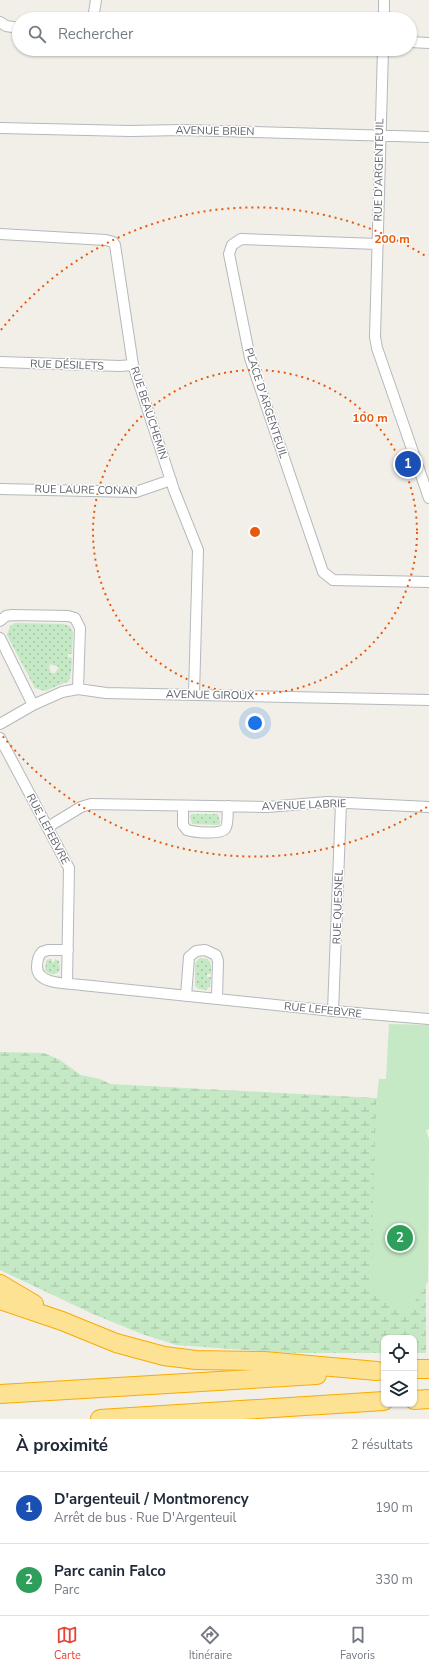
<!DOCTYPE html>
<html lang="fr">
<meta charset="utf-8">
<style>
body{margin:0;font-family:"Nunito Sans",sans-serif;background:#f6f6f7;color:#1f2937}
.controls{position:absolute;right:12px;bottom:12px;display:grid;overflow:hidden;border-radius:8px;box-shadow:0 1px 3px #0004}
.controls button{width:36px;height:36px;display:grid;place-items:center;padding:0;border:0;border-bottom:1px solid #e0e1e3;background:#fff;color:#1f2937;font:20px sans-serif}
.you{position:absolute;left:255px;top:723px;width:14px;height:14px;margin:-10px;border:3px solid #fff;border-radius:50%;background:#1a73e8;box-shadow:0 0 0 6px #1a73e833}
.badge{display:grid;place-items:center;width:26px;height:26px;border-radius:50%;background:#ea4335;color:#fff;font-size:13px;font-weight:700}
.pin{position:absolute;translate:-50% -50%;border:2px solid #fff;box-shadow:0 1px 4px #0006}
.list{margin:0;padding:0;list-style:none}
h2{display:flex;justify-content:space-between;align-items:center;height:52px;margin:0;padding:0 16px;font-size:17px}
h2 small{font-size:13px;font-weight:400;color:#747a83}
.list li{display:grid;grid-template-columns:26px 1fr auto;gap:12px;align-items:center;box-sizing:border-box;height:72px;padding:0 16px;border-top:1px solid #e0e1e3}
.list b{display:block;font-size:15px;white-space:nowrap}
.list p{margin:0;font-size:13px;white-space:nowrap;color:#747a83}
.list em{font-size:13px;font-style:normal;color:#747a83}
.icon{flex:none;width:22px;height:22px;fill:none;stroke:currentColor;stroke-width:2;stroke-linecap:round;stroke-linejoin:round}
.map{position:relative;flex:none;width:429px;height:1419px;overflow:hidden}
.search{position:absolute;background:#fff;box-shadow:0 1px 3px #0004;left:12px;right:12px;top:12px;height:44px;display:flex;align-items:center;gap:10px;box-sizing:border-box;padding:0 14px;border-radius:22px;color:#747a83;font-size:15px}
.sheet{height:196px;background:#fff}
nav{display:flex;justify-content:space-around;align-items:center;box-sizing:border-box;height:56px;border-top:1px solid #e0e1e3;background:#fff;font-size:11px;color:#747a83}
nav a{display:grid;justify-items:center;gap:2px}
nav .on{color:#ea4335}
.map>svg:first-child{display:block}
</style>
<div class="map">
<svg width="429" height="1419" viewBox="0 0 429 1419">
<defs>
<pattern id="grass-dots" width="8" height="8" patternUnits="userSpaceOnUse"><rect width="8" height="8" fill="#c5e8c5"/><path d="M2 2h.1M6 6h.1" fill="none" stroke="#a3c0a4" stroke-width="1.8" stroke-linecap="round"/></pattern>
<pattern id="wetland-marsh" width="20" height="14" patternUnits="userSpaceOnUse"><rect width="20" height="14" fill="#c5e8c5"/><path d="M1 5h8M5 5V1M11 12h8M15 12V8" fill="none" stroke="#a3c0a4"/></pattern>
</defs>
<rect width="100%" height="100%" fill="#f1efe8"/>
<!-- grass -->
<path fill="url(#grass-dots)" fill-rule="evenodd" d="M15 623 63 624 70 626 73 632 72 654H68V657L72 658 71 672 69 681 45 691 35 688 7 635 10 626ZM50 664 59 667 55 673H51L49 667Z
M192 814H218L220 823 218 825 192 824 190 816Z
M199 958 208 959 211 965V974H207V977H211L210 986 206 990 199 989 195 986V964Z
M49 959H52V962H54L55 959 59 961 60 969 58 973 51 974 45 971 46 961Z"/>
<!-- wetland -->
<path fill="url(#wetland-marsh)" d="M0 1052 44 1053 60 1060 81 1075 100 1079 110 1084 394 1099 425 1098 426 1353H414V1338H384V1353H289L176 1345 142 1334 93 1314 0 1270Z"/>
<!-- park -->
<path fill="#c5e8c5" d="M389 1024 429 1025V1129L426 1130 429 1140 428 1281 415 1301 409 1307 401 1310 371 1286 376 1106 379 1079H386Z"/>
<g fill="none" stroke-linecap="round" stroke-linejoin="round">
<defs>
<path id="minor" d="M93 19 96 0
M384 19V0
M0 22 6 26 19 28
M410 42 429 43
M383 49 375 337 377 348 429 498
M0 128 130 131 183 130 429 137
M0 234 106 240 113 242 115 245 133 365 174 490 198 550 194 694
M378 244 241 239 232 245 229 254 250 358 323 572 333 580 429 582
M0 362 120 366 133 365
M0 489 136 492 171 480
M0 621 6 616 12 615 68 616 75 618 80 628 78 689
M0 638 33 705
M0 724 33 705 62 692 78 689 106 693 429 700
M0 738 69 868 67 982
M183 806V825L187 830C193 832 220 835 225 829 229 824 227 813 228 806
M48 827 81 807 91 804 267 807 327 802 429 807
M68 950H48L42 952C38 956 37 961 37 967 37 985 68 983 82 985L333 1011 429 1019
M186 996 189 957 196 951 205 950 216 955 218 961 217 998
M333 1011 341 803"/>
<path id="motorway" d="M0 1284 34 1304
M0 1300 62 1321 116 1343 164 1356 196 1360 264 1361 377 1371
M414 1369H429
M0 1394 317 1375
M414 1400 429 1399
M100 1419 384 1401"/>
</defs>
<!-- minor casing -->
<use href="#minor" stroke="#b5b8bc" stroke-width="12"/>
<!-- motorway casing -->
<use href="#motorway" stroke="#f9ab00" stroke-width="20"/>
<!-- minor -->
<use href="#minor" stroke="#fff" stroke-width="10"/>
<!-- motorway -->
<use href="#motorway" stroke="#fde293" stroke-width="18"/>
</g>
<!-- distance rings -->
<g fill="none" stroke="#e8590c" stroke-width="2" stroke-dasharray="2 4">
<circle cx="255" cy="532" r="162"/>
<path d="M427 807A324 324 0 0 1 1 734M1 330A324 324 0 0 1 427 257"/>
</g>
<g text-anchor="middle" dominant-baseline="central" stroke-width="3" stroke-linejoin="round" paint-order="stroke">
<!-- street labels -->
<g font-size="11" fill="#5f6368" stroke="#fff">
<text transform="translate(215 131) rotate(1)">AVENUE BRIEN</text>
<text transform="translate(379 170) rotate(-89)">RUE D'ARGENTEUIL</text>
<text transform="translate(67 365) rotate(2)">RUE DÉSILETS</text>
<text transform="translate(266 403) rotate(72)">PLACE D'ARGENTEUIL</text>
<text transform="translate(149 413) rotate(72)">RUE BEAUCHEMIN</text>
<text transform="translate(86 490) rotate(1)">RUE LAURE CONAN</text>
<text transform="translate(210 695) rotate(1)">AVENUE GIROUX</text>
<text transform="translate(304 805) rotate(-2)">AVENUE LABRIE</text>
<text transform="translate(48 829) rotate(62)">RUE LEFEBVRE</text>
<text transform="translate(338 907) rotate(-88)">RUE QUESNEL</text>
<text transform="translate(323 1010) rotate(6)">RUE LEFEBVRE</text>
</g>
</g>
<circle cx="255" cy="532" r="6" fill="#e8590c" stroke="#fff" stroke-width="2"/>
<g font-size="12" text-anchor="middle" font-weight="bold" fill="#e8590c" stroke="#fff" stroke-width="3" stroke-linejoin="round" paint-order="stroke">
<text x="392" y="243">200 m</text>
<text x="370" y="422">100 m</text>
</g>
</svg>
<div class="controls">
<button><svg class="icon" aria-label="locate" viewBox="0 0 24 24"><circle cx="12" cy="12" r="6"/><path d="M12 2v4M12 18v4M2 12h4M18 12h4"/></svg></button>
<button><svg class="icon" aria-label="layers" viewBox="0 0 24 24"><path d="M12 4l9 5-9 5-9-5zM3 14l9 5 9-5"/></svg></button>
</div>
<div class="you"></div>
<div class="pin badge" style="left:408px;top:464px;background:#1a4fb4">1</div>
<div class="pin badge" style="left:400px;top:1238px;background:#2e9e5b">2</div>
<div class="search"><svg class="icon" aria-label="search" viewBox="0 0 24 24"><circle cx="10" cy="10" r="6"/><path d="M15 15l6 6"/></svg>Rechercher</div>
</div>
<section class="sheet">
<h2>À proximité<small>2 résultats</small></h2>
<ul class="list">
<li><span class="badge" style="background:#1a4fb4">1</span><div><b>D'argenteuil / Montmorency</b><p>Arrêt de bus · Rue D'Argenteuil</p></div><em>190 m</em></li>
<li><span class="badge" style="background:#2e9e5b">2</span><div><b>Parc canin Falco</b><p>Parc</p></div><em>330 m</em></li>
</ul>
</section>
<nav>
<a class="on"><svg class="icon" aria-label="map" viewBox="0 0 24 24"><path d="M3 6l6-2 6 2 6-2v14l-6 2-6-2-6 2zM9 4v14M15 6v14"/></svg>Carte</a>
<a><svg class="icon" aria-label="directions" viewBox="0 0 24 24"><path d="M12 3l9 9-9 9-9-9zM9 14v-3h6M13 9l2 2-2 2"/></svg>Itinéraire</a>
<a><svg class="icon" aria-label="saved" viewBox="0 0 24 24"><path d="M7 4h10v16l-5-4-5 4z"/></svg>Favoris</a>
</nav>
